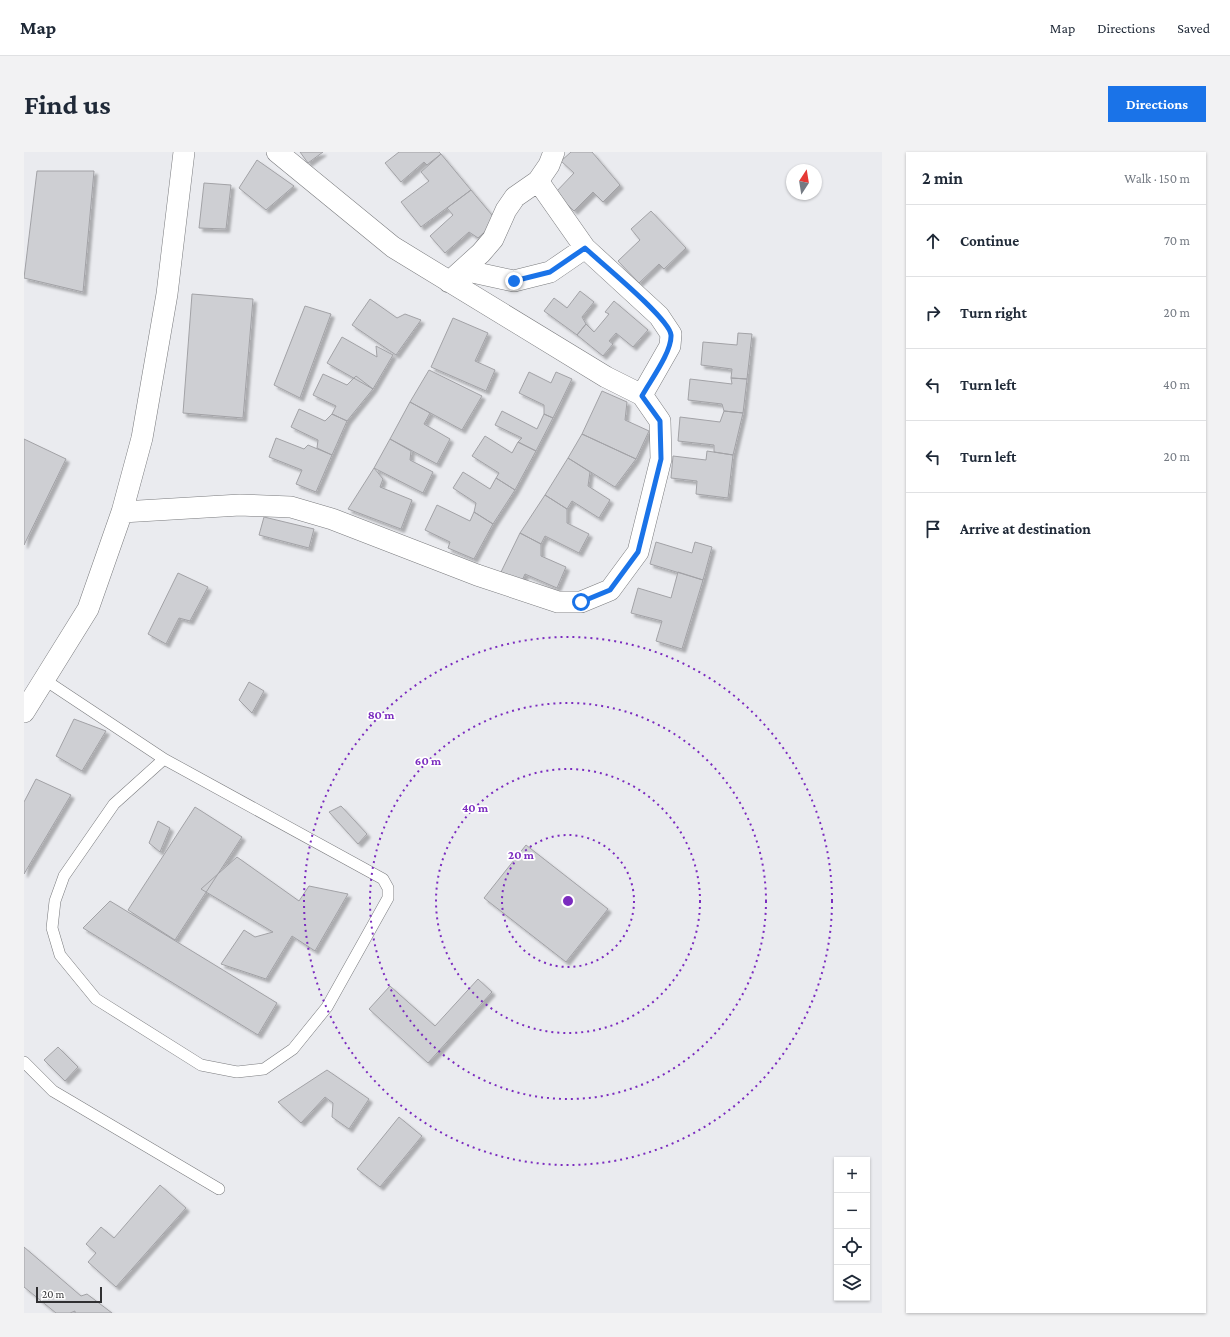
<!DOCTYPE html>
<meta charset="utf-8">
<style>
body{margin:0;font-family:"Crimson Pro",serif;background:#f2f2f3;color:#1f2937}
.controls{position:absolute;right:12px;bottom:12px;display:grid;overflow:hidden;border-radius:0px;box-shadow:0 1px 3px #0004}
.controls button{width:36px;height:36px;display:grid;place-items:center;padding:0;border:0;border-bottom:1px solid #e0e1e3;background:#fff;color:#1f2937;font:20px sans-serif}
.compass{position:absolute;left:762px;top:12px;width:36px;height:36px;border-radius:50%;background:#fff;box-shadow:0 1px 3px #0004;rotate:12deg}
.scale{position:absolute;left:12px;bottom:10px;width:66px;box-sizing:border-box;padding-left:4px;border:2px solid #303032;border-top:0;font-size:11px;line-height:14px;white-space:nowrap;color:#303032;-webkit-text-stroke:3px #fff;paint-order:stroke}
.stop{position:absolute;width:12px;height:12px;margin:-9px;border:3px solid #1a73e8;border-radius:50%;background:#fff}
.stop.end{background:#1a73e8;border-color:#fff;box-shadow:0 1px 4px #0008}
.list{margin:0;padding:0;list-style:none}
h2{display:flex;justify-content:space-between;align-items:center;height:52px;margin:0;padding:0 16px;font-size:17px}
h2 small{font-size:13px;font-weight:400;color:#747a83}
.list li{display:grid;grid-template-columns:26px 1fr auto;gap:12px;align-items:center;box-sizing:border-box;height:72px;padding:0 16px;border-top:1px solid #e0e1e3}
.list b{display:block;font-size:15px;white-space:nowrap}
.list em{font-size:13px;font-style:normal;color:#747a83}
.icon{flex:none;width:22px;height:22px;fill:none;stroke:currentColor;stroke-width:2;stroke-linecap:round;stroke-linejoin:round}
.map{position:relative;flex:none;width:858px;height:1161px;overflow:hidden;border-radius:0px}
header{display:flex;align-items:center;gap:24px;box-sizing:border-box;height:56px;padding:0 20px;background:#fff;border-bottom:1px solid #e0e1e3}
header strong{font-size:19px}
nav{display:flex;gap:22px;margin-inline-start:auto;font-size:14px}
.intro{display:flex;align-items:center;justify-content:space-between;box-sizing:border-box;height:96px;padding:0 24px}
h1{margin:0;font-size:28px}
.button{padding:10px 18px;border-radius:0px;background:#1a73e8;color:#fff;font-size:14px;font-weight:700}
main{display:flex;gap:24px;padding:0 24px}
aside{flex:1;background:#fff;border-radius:0px;box-shadow:0 1px 3px #0004}
.map>svg:first-child{display:block}
</style>
<header>
<strong>Map</strong>
<nav><a>Map</a><a>Directions</a><a>Saved</a></nav>
</header>
<div class="intro"><h1>Find us</h1><a class="button">Directions</a></div>
<main>
<div class="map">
<svg width="858" height="1161" viewBox="0 0 858 1161">
<defs>
<filter id="shadow"><feDropShadow dx="3.5" dy="3.5" stdDeviation="1" flood-color="#0004"/></filter>
</defs>
<rect width="100%" height="100%" fill="#eaebef"/>
<!-- building -->
<path fill="#cecfd3" stroke="#a2a2a6" filter="url(#shadow)" d="M276 0H299L284 11Z
M375 0H415L417 2 403 13 400 10 377 30 361 11Z
M547 0H568L596 33 579 50 569 40 550 59 531 41 550 21 537 9Z
M417 2 447 38 397 75 377 50 405 29 397 20Z
M233 8 270 34 242 58 215 36Z
M13 19H70L59 140 0 126Z
M180 31 207 33 202 77 175 76Z
M447 38 473 69 454 86 445 80 421 101 406 84 429 63 423 56Z
M627 59 662 96 640 117 635 112 615 131 594 109 616 88 607 77Z
M556 139 570 150 558 165 562 172 553 183 520 159 530 146 543 156Z
M168 142 229 147 219 266 159 261Z
M346 147 373 166 381 162 397 168 372 203 328 173Z
M590 149 624 178 609 195 592 181 585 189 589 192 579 204 553 183 562 172 570 180 585 162 581 160Z
M281 154 307 162 276 246 250 233Z
M429 166 464 181 451 209 471 218 462 239 407 215Z
M714 181 728 182 723 227 707 226 708 217 677 213 679 190 713 193Z
M318 185 353 205 352 194 369 203 349 237 303 211Z
M405 218 458 244 438 278 386 250Z
M505 220 527 231 532 220 548 227 529 266 520 262V253L495 241Z
M299 222 323 233 332 224 349 237 323 269 308 262 312 254 289 243Z
M707 226 723 227 719 261 700 259 698 252 664 248 666 227 708 232Z
M578 239 603 250 601 268 625 279 612 307 558 282Z
M386 250 406 261 400 272 426 287 413 312 366 287Z
M275 257 301 269 308 262 323 269 308 303 293 296 294 288 267 275Z
M478 259 513 277 520 262 529 266 512 299 494 290 498 286 471 273Z
M700 259 719 261 709 303 690 300V293L654 289 656 265 696 270Z
M558 282 612 307 591 335 544 306Z
M461 284 488 301 494 290 512 299 491 338 472 326 475 321 448 304Z
M252 286 280 297 284 293 308 303 292 340 272 332 278 318 245 305Z
M0 287 42 307 0 393Z
M366 287 387 299 386 308 409 320 399 341 350 316Z
M683 299 709 303 704 346 672 342 673 329 647 326 649 304 682 308Z
M544 306 566 320 564 334 586 348 575 366 548 349 543 357 521 343Z
M350 316 359 327 356 335 388 348 377 377 324 357Z
M439 320 466 337 472 326 491 338 469 372 450 360 452 351 429 336Z
M521 343 543 357V371L565 382 555 401 521 384 517 392 496 381Z
M413 353 446 369 450 360 469 372 450 407 424 396 426 390 401 378Z
M240 365 290 377 285 396 235 383Z
M496 381 517 392V404L542 415 533 436 501 422 498 429 477 420Z
M632 390 668 401 671 390 688 395 679 428 626 412Z
M654 420 679 428 658 497 632 489 638 469 607 461 614 436 647 446Z
M154 421 184 435 166 469 155 466 142 492 124 482Z
M225 530 240 539 228 561 215 548Z
M50 567 82 579 58 619 32 604Z
M12 627 47 643 0 722V650Z
M317 654 343 682 334 692 305 660Z
M171 655 218 685 151 788 104 758Z
M134 669 146 676 136 700 125 691Z
M502 693 584 757 542 810 460 746Z
M213 705 275 749 285 734 324 742 291 799 268 784 242 827 197 812 220 778 231 785 249 780 177 737Z
M86 749 253 851 234 883 59 776Z
M454 827 468 840 404 911 345 857 366 834 411 874Z
M34 895 54 915 41 929 20 908Z
M303 918 345 947 325 977 308 965 309 951 301 945 277 971 254 950Z
M375 965 398 984 356 1035 333 1017Z
M136 1033 162 1056 92 1135 64 1110 72 1101 62 1092 77 1075 90 1086Z
M0 1095 57 1144 63 1142 88 1161H51V1159L46 1161H32L0 1135Z"/>
<g fill="none" stroke-linecap="round" stroke-linejoin="round">
<defs>
<path id="service" d="M21 528 140 607 359 727 364 736V746L303 855 269 897 240 917 213 920 177 913 72 847 36 803 28 776 31 749 40 724 90 652 140 607
M0 910 29 939 195 1037"/>
<path id="minor" d="M514 29 561 96 635 164 647 182 646 194 618 243
M439 118 490 129 526 120 561 96
M425 130 457 101 469 87 482 58 491 45 514 29 525 13 530 0
M98 360 216 353 267 355 308 367 453 423 534 450H557L586 438 614 400 637 307 636 269 618 243 582 225 369 95 253 0
M0 560 64 457 98 360 118 286 143 142 160 0"/>
</defs>
<!-- service casing -->
<use href="#service" stroke="#7a7b7e" stroke-width="12"/>
<!-- minor casing -->
<use href="#minor" stroke="#7a7b7e" stroke-width="22"/>
<!-- service -->
<use href="#service" stroke="#fff" stroke-width="11"/>
<!-- minor -->
<use href="#minor" stroke="#fff" stroke-width="21"/>
</g>
<g fill="none" stroke-linecap="round" stroke-linejoin="round">
<!-- route -->
<path stroke="#1a73e8" stroke-width="5" d="M490 129 526 120 561 96C576 110 646 167 647 183 648 200 626 229 618 244L636 269 637 307 614 400 586 438 557 450"/>
</g>
<!-- distance rings -->
<g fill="none" stroke="#7b2cbf" stroke-width="2" stroke-dasharray="2 4">
<circle cx="544" cy="749" r="66"/>
<circle cx="544" cy="749" r="132"/>
<circle cx="544" cy="749" r="198"/>
<circle cx="544" cy="749" r="264"/>
</g>
<circle cx="544" cy="749" r="6" fill="#7b2cbf" stroke="#fff" stroke-width="2"/>
<g font-size="12" text-anchor="middle" font-weight="bold" fill="#7b2cbf" stroke="#fff" stroke-width="3.5" stroke-linejoin="round" paint-order="stroke">
<text x="357" y="567">80 m</text>
<text x="404" y="613">60 m</text>
<text x="451" y="660">40 m</text>
<text x="497" y="707">20 m</text>
</g>
</svg>
<div class="controls">
<button>+</button>
<button>−</button>
<button><svg class="icon" aria-label="locate" viewBox="0 0 24 24"><circle cx="12" cy="12" r="6"/><path d="M12 2v4M12 18v4M2 12h4M18 12h4"/></svg></button>
<button><svg class="icon" aria-label="layers" viewBox="0 0 24 24"><path d="M12 4l9 5-9 5-9-5zM3 14l9 5 9-5"/></svg></button>
</div>
<svg class="compass" viewBox="-18 -18 36 36"><path d="M0-13l5 13h-10z" fill="#e53935"/><path d="M0 13l5-13h-10z" fill="#747a83"/></svg>
<div class="scale">20 m</div>
<div class="stop" style="left:557px;top:450px"></div>
<div class="stop end" style="left:490px;top:129px"></div>
</div>
<aside>
<h2>2 min<small>Walk · 150 m</small></h2>
<ul class="list">
<li><svg class="icon" aria-label="ahead" viewBox="0 0 24 24"><path d="M12 20V5M6 11l6-6 6 6"/></svg><div><b>Continue</b></div><em>70 m</em></li>
<li><svg class="icon" aria-label="right" viewBox="0 0 24 24"><path d="M7 20v-9h11M14 6l5 5-5 5"/></svg><div><b>Turn right</b></div><em>20 m</em></li>
<li><svg class="icon" aria-label="left" viewBox="0 0 24 24"><path d="M17 20v-9H6M10 6l-5 5 5 5"/></svg><div><b>Turn left</b></div><em>40 m</em></li>
<li><svg class="icon" aria-label="left" viewBox="0 0 24 24"><path d="M17 20v-9H6M10 6l-5 5 5 5"/></svg><div><b>Turn left</b></div><em>20 m</em></li>
<li><svg class="icon" aria-label="arrive" viewBox="0 0 24 24"><path d="M6 21V4h12l-3 4 3 4H6"/></svg><div><b>Arrive at destination</b></div></li>
</ul>
</aside>
</main>
